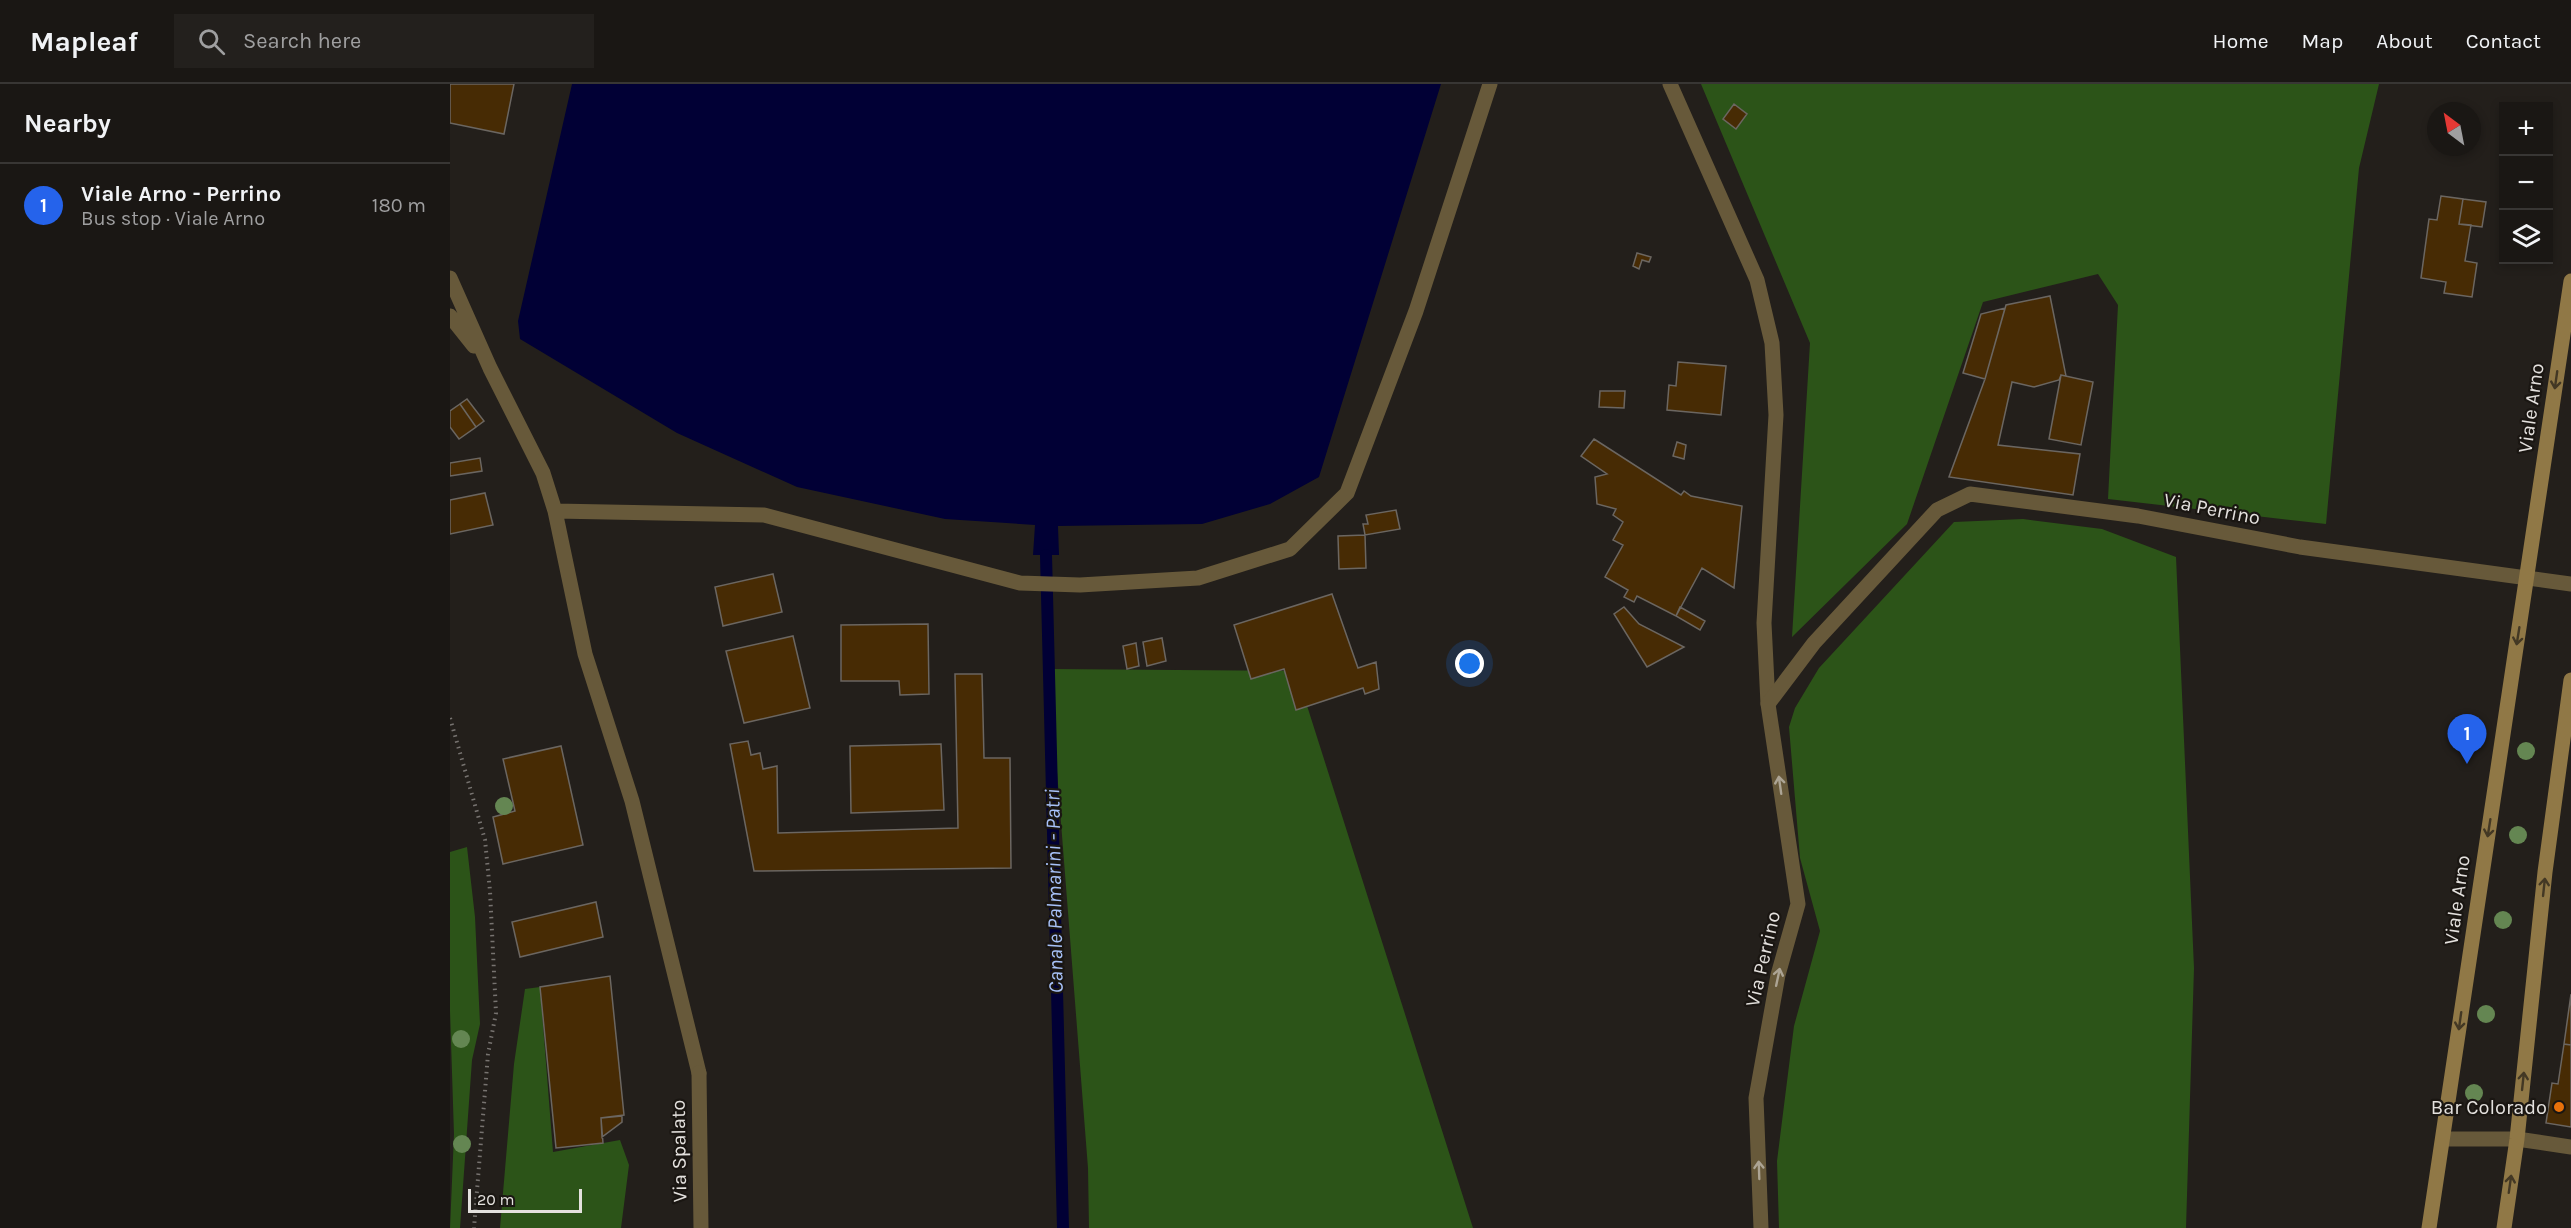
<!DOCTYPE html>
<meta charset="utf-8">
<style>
body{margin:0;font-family:Karla,sans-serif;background:#23201d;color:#f1f3f6}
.controls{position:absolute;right:18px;top:18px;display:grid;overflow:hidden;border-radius:0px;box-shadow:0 3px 9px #0003}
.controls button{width:54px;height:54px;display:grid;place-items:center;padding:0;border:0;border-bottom:2px solid #383634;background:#1a1714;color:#f1f3f6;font:30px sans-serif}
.compass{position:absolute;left:1977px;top:18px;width:54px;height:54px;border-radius:50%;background:#1a1714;box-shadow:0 3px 9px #0003;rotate:328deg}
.scale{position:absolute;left:18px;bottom:15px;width:114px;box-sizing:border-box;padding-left:6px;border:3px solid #e4e1de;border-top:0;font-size:16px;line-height:21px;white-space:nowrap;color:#e4e1de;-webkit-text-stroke:4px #1a1612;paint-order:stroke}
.you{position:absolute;left:1020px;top:580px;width:21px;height:21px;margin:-15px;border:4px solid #fff;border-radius:50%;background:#1a73e8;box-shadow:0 0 0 9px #1a73e833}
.badge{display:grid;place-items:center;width:39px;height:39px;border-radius:50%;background:#2563eb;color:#fff;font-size:20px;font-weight:700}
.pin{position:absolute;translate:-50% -50px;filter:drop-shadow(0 2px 3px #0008)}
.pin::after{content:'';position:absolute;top:32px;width:21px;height:18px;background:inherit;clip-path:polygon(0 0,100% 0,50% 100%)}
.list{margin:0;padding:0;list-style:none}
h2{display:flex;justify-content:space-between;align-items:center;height:78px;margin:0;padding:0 24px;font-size:26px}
h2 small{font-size:20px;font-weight:400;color:#9f9fa0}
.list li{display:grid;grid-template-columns:39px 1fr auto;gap:18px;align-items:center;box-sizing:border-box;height:84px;padding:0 24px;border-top:2px solid #383634}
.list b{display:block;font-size:22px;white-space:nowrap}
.list p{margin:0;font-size:20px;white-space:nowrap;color:#9f9fa0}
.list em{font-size:20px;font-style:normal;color:#9f9fa0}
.icon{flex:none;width:33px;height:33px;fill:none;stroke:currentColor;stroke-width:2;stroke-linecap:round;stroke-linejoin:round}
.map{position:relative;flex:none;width:2121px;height:1144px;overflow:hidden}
header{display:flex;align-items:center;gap:36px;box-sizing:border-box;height:84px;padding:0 30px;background:#1a1714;border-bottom:2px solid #383634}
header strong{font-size:28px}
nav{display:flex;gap:33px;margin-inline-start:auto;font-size:21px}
.search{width:420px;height:54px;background:#23201d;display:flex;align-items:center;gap:15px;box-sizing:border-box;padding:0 21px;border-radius:0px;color:#9f9fa0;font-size:22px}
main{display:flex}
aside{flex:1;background:#1a1714}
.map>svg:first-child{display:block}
</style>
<header>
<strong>Mapleaf</strong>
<div class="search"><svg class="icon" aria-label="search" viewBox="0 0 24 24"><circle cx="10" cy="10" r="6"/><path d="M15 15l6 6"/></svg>Search here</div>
<nav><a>Home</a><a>Map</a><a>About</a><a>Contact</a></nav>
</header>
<main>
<aside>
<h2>Nearby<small></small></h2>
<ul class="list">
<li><span class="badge">1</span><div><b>Viale Arno - Perrino</b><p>Bus stop · Viale Arno</p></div><em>180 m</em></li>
</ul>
</aside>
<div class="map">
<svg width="2121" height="1144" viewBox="0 0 2121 1144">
<rect width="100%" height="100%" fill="#231f1b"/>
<!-- green -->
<path fill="#2c5418" d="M1251 0H1929L1909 84 1876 440 1658 415 1668 221 1648 190 1533 218 1457 440 1342 553 1360 259Z
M1573 435 1652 445 1726 473 1744 884 1736 1144H1329L1327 1077 1344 942 1370 847 1350 774 1339 643 1345 624 1369 584 1504 438Z
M599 585 846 587 1023 1144H639L638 1084Z
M17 763 25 833 30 940 22 976 10 1144H0L4 1050 0 927V768Z
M90 903 103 1068 170 1056 179 1081 171 1144H50L64 980 75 905Z"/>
<!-- water -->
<path fill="#010035" d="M122 0H991L869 393 820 420 752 440 608 442 609 471H583L585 441 495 435 347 403 227 349 70 255 68 237Z"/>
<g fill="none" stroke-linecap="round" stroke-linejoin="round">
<!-- stream -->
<path stroke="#010035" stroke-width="12" d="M596 471 613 1144"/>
</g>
<!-- building -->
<path fill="#472b04" stroke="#6b6661" stroke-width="1.5" d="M0 0H64L54 50 0 39Z
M1284 20 1297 30 1286 45 1273 35Z
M1991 112 2013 115 2009 140 2021 141 2015 177 2027 179 2022 213 1994 209 1996 198 1971 194 1979 135 1987 136Z
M2013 115 2036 118 2032 143 2009 140Z
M1187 169 1201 173 1199 178 1192 176 1189 185 1183 182Z
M1600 212 1616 292 1611 291 1609 296 1584 303 1562 298 1548 361 1630 370 1623 411 1499 393 1535 295 1556 221Z
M1555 224 1535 295 1513 289 1531 230Z
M1228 278 1276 282 1271 331 1217 326 1219 301 1226 302Z
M1611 291 1643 298 1631 361 1599 355Z
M1150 307H1175L1174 324 1149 323Z
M17 315 34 337 26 343 10 320Z
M10 320 26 343 9 355 0 343V327Z
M1144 355 1231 411 1234 407 1241 412 1292 422 1284 504 1252 484 1226 532 1187 512 1184 518 1174 513 1178 506 1155 493 1173 461 1163 456 1173 438 1163 431 1166 425 1147 420 1145 393 1157 390 1131 372Z
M1227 358 1236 361 1234 375 1223 372Z
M30 374 32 387 0 392V379Z
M35 409 43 441 0 450V416Z
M946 426 950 445 915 451 913 440H918L916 431Z
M915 451 916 484 889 485 888 452Z
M323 490 332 528 273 542 265 503Z
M882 510 908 584 926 578 929 605 915 610 913 604 846 626 834 585 801 595 784 541Z
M1174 523 1189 540 1234 563 1197 583 1164 530Z
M1230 523 1255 537 1250 546 1226 532Z
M478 540 479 610 450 611 449 597H391V541Z
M343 552 360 624 294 639 276 567Z
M712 554 716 577 697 582 693 558Z
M686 559 689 582 677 585 673 562Z
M505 590H532L534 674H560L561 784 304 787 280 660 298 657 301 671 310 669 313 685 327 682 328 749 508 744Z
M491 660 494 726 401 729 400 662Z
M111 662 133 761 53 780 43 733 65 727 53 675Z
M146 818 153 853 70 873 62 838Z
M160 892 174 1031 151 1034 153 1059 106 1064 90 903Z
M2121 910V961L2114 960Z
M2114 960 2121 961V1043L2096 1039 2102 999 2108 1000Z
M172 1032V1038L152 1053 151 1034Z"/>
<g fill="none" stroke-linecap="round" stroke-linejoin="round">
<!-- path -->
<path stroke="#777370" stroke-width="4" stroke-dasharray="1.5 4.5" stroke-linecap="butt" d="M0 634 35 756 40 807 46 929 38 970 24 1144"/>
<!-- service -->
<path stroke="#67593a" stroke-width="15" d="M1220 0 1307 196 1322 259 1326 331 1314 539 1318 620
M0 194 40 284 93 389 105 427 135 570 182 717 249 989
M0 232 24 262
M105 427 314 431 570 499 630 501 748 494 840 465 897 409 966 227 1040 0"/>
<!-- minor -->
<path stroke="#67593a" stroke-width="15" d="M249 989 251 1144
M1993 1055H2067L2121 1063
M1311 1144 1306 1014 1328 891 1348 820 1318 620 1364 559 1487 426 1520 410 1688 432 1850 463 2121 500"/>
<!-- secondary -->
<path stroke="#907846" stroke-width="15" d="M1979 1144 2121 197
M2054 1144 2067 1055 2095 788 2121 596"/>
</g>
<!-- trees -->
<g fill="#648652">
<circle cx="2076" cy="667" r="9"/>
<circle cx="54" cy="722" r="9"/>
<circle cx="2068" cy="751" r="9"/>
<circle cx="2053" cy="836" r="9"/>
<circle cx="2036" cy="930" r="9"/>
<circle cx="11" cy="955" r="9"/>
<circle cx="2024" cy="1009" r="9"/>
<circle cx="12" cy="1060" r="9"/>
</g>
<!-- one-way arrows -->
<defs><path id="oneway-shaft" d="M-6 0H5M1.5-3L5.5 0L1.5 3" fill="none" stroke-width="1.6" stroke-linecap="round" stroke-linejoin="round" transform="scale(1.5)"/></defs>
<g stroke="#433824">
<use href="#oneway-shaft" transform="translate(2106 296) rotate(98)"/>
<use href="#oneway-shaft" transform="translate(2068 552) rotate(99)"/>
<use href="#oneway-shaft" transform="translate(2039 744) rotate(99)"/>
<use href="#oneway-shaft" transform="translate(2094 803) rotate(-84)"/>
<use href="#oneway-shaft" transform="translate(2010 937) rotate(98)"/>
<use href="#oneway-shaft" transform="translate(2073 997) rotate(-84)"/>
<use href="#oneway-shaft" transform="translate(2060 1100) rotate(-82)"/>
</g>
<g stroke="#aca494">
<use href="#oneway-shaft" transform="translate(1330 701) rotate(-98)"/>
<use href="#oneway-shaft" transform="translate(1328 893) rotate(-78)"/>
<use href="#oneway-shaft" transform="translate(1309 1086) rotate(-92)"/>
</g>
<!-- markers -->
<circle fill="#e8710a" stroke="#1a1612" stroke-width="2" cx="2109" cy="1023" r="6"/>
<g text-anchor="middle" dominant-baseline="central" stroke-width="4.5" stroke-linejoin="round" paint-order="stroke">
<!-- street labels -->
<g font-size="20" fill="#e4e1de" stroke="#1a1612">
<text transform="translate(2081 324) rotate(-82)">Viale Arno</text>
<text transform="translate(1762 425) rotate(11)">Via Perrino</text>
<text transform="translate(2007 816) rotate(-82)">Viale Arno</text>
<text transform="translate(1313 875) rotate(-77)">Via Perrino</text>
<text transform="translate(229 1067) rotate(-91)">Via Spalato</text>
</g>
<!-- poi labels -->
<g font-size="20" fill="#e4e1de" stroke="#1a1612" text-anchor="end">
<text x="2097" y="1023">Bar Colorado</text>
</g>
<!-- water labels -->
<g font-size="21" font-style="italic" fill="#a7c1f8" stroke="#1a1612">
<text transform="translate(604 807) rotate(-91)">Canale Palmarini - Patri</text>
</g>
</g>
</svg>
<div class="controls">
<button>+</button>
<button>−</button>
<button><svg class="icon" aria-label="layers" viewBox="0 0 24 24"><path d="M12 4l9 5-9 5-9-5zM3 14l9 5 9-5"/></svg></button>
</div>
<svg class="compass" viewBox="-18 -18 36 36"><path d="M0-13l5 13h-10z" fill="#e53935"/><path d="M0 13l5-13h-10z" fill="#9f9fa0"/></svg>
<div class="scale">20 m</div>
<div class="you"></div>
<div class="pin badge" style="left:2017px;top:680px">1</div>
</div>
</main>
